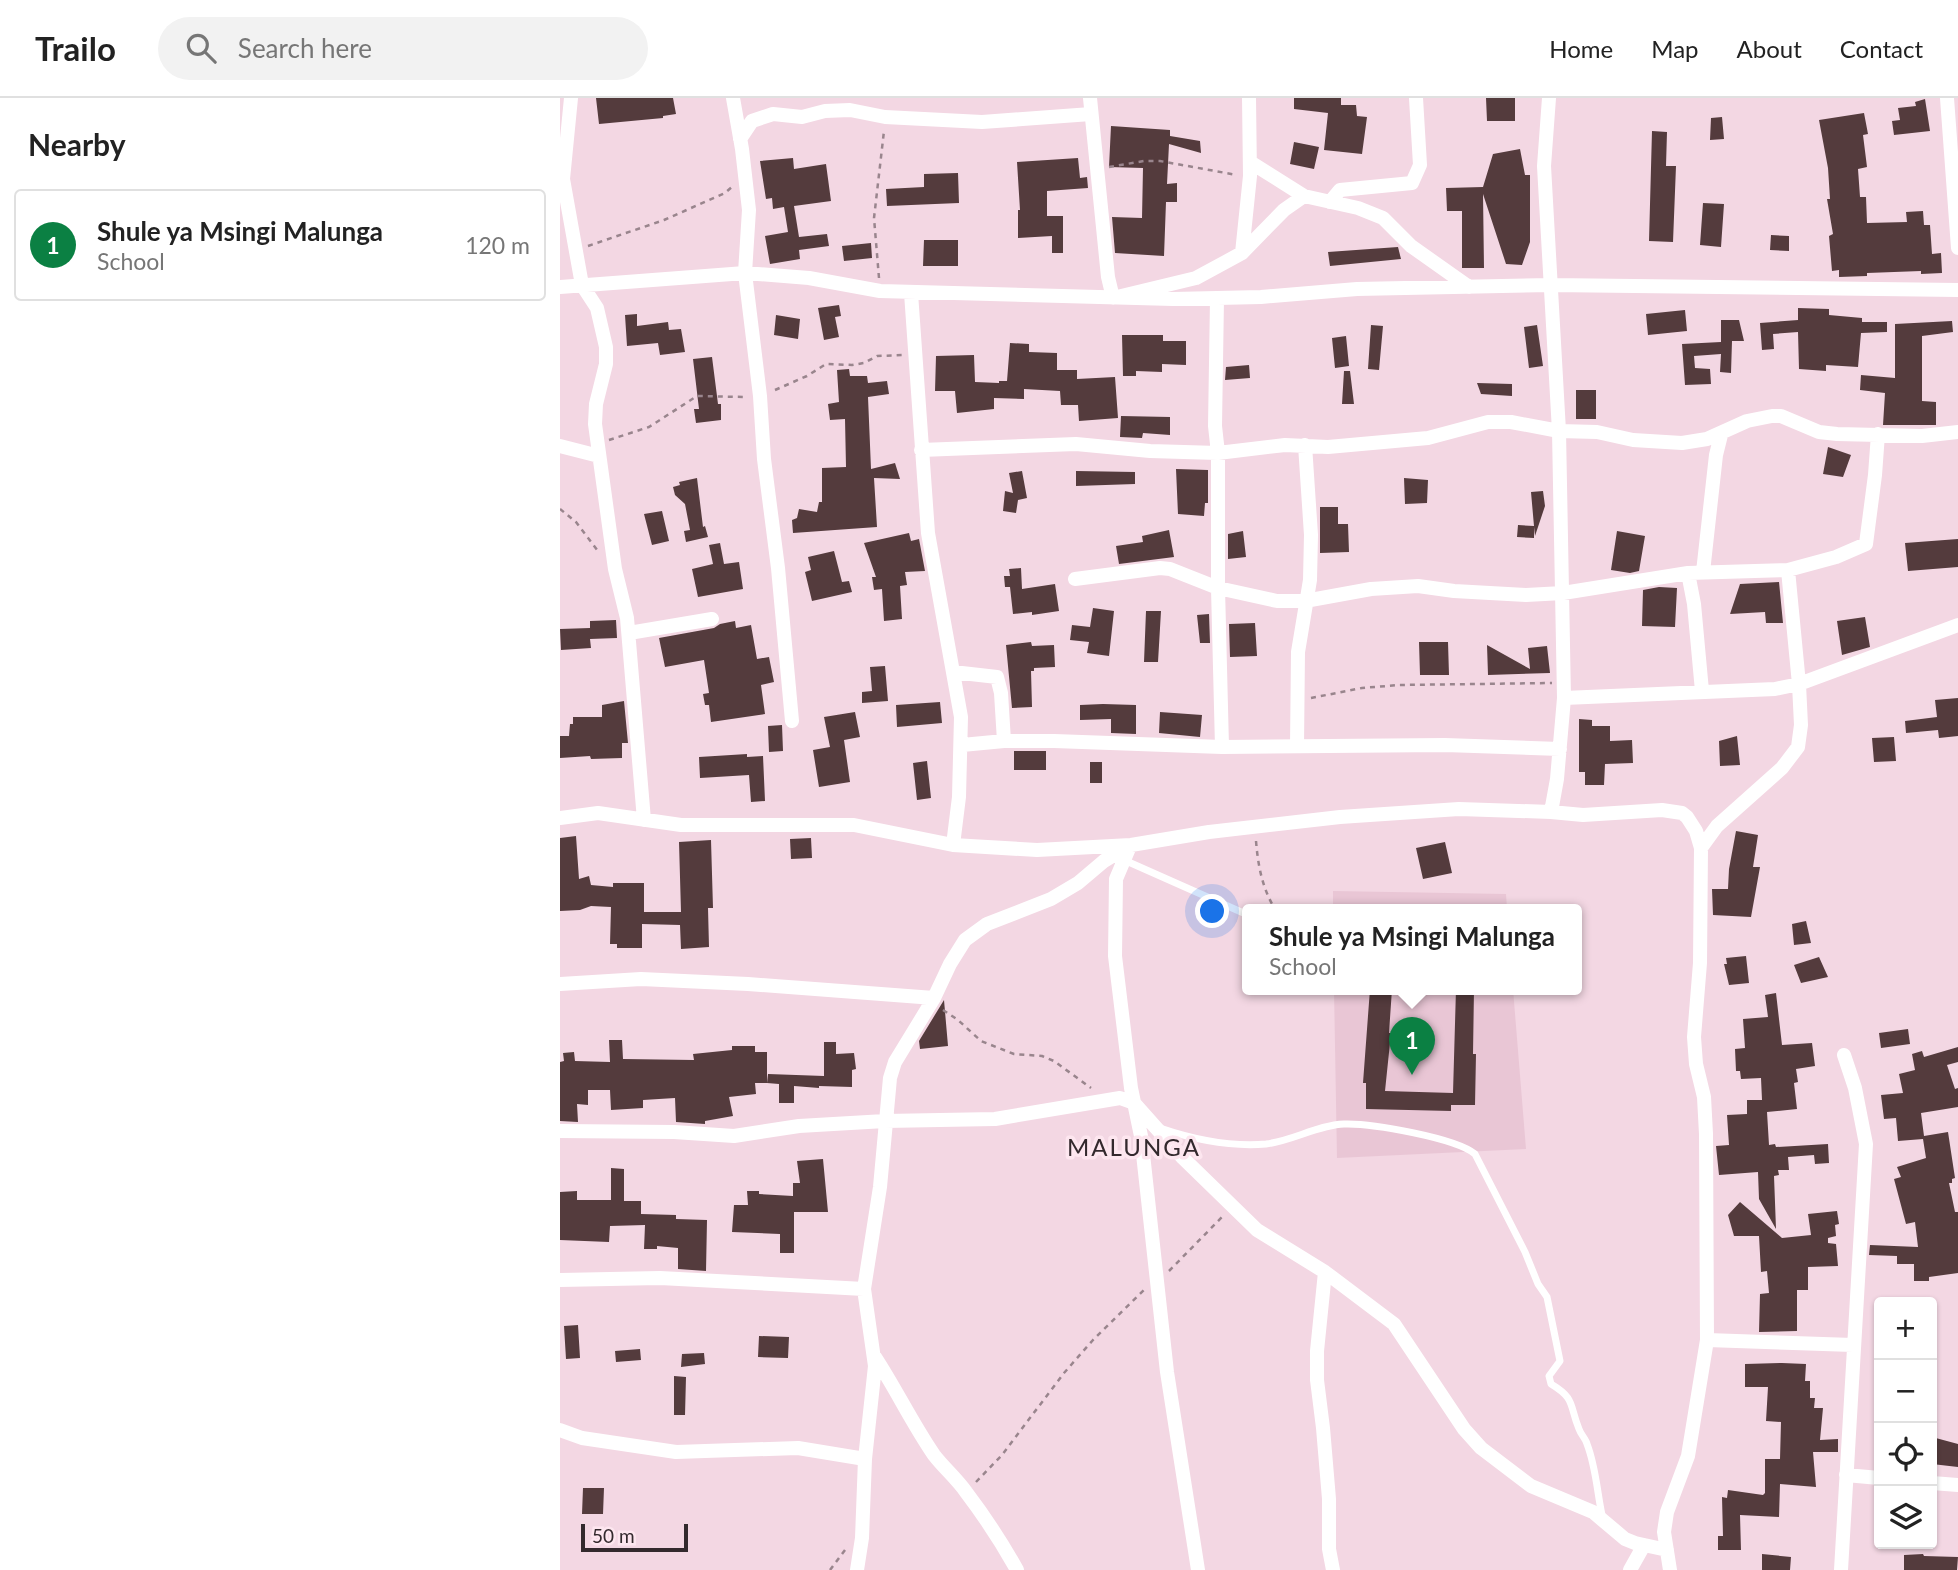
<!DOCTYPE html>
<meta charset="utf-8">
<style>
body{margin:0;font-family:Lato,sans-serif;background:#f2f2f2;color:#222}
.controls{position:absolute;right:21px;bottom:21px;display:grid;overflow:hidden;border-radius:7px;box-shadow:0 2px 5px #0004}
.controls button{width:63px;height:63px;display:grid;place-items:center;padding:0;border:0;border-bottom:2px solid #e0e0e0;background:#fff;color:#222;font:35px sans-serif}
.scale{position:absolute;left:21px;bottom:18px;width:107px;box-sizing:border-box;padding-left:7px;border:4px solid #33292d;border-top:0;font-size:19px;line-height:24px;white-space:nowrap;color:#33292d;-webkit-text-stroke:5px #fde6ef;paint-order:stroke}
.you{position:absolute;left:653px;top:814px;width:24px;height:24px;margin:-18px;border:5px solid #fff;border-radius:50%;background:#1a73e8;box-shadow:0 0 0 10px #1a73e833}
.badge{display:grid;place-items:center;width:46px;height:46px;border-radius:50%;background:#0b8043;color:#fff;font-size:23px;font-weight:700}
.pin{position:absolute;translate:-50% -58px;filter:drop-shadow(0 2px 4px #0008)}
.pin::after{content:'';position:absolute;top:37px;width:24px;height:21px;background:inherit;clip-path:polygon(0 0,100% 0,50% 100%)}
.popup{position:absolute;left:682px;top:806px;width:340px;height:91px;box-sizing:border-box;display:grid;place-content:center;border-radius:7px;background:#fff;filter:drop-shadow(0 2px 5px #0005);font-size:23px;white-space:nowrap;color:#767676}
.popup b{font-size:26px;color:#222}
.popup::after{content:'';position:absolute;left:50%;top:100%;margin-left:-14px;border:14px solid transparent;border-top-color:#fff}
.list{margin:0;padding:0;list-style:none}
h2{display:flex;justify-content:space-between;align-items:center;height:91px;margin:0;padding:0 28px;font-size:30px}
h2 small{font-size:23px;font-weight:400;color:#767676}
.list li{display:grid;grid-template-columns:46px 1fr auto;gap:21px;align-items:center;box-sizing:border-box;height:112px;margin:0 14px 14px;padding:0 14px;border:2px solid #e0e0e0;border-radius:7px}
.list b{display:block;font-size:26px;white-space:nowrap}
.list p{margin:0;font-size:23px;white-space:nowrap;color:#767676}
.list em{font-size:23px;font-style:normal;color:#767676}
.icon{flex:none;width:38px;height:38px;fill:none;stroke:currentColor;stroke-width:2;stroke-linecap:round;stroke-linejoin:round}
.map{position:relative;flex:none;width:1398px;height:1472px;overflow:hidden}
header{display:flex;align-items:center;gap:42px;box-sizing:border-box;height:98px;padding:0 35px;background:#fff;border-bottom:2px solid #e0e0e0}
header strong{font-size:33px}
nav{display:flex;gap:38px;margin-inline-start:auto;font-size:24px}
.search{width:490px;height:63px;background:#f2f2f2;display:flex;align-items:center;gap:18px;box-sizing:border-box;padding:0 24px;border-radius:38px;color:#767676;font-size:26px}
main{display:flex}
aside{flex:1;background:#fff}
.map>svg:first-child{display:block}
</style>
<header>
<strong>Trailo</strong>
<div class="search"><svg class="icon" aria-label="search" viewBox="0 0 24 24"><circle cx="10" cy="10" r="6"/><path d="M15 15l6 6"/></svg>Search here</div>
<nav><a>Home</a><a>Map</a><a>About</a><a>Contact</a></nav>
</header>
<main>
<aside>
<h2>Nearby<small></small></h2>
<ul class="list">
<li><span class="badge">1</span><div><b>Shule ya Msingi Malunga</b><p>School</p></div><em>120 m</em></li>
</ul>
</aside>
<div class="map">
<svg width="1398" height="1472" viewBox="0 0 1398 1472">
<rect width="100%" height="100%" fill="#f3d7e3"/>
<!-- built -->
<path fill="#e9c6d5" d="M773 793 946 796 947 811H773Z
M774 891H953L966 1051 777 1060Z"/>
<!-- building -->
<path fill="#543b3d" d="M36 0H113L116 16 103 18V20L39 26Z
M734 0H781V7H796L797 18 807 19 802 56 764 52 768 15 734 11Z
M926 0H955V23H927Z
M1365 1 1370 33 1334 37 1332 23 1340 22 1338 10 1356 8 1355 4Z
M1304 15 1308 36 1303 37 1307 69 1298 71 1300 99H1306L1307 125 1347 124 1346 114 1363 113 1364 127H1370L1372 156 1381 155 1382 175 1361 176V173L1307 175V178L1279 179V172L1272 173 1269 138 1273 136 1267 101H1270L1268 70 1259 22Z
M1162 19 1164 41 1150 42 1151 20Z
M551 28 610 32V38L640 43 641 55 609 46 607 86 617 85V104H606L604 158 555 155 552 119 582 120 583 70 549 69Z
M1092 33 1107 34 1106 68H1116L1113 144 1089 143Z
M734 44 759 49 754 71 730 66Z
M960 51 965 77H970V144L962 167 946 166 923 96 924 170H902V113H887L886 90 923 89 933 56Z
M233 60 234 71 266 66 271 103 234 108 239 139 267 136 269 148 239 152 240 161 210 166 205 138 228 134 224 109 213 111 212 100 206 101 200 63Z
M518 60 520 80 527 79 528 90 487 93V118H503V155H492V138L458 140V112H460L457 64Z
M398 75 399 105 327 108 326 91 364 89V76Z
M1143 105 1164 106 1161 149 1140 147Z
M1211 137 1229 138V153L1210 152Z
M364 142H398V168H363Z
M311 145 312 160 284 163 282 148Z
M838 149 841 161 770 168 768 154Z
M279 207 281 218 275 219 279 239 264 242 258 210Z
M1238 210 1269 211V217L1302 220V224H1327V234L1301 235 1298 269 1266 267V273L1239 271 1238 234 1213 236 1214 251 1202 252 1200 225 1238 222Z
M1125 212 1127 233 1088 237 1086 216Z
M77 216V228L108 224 109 232 121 231 125 254 100 257 98 245 67 248 65 217Z
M216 217 240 221 238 241 214 237Z
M1161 222H1179L1184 243H1172L1171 275 1160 274 1161 256 1134 258 1135 270 1150 271 1151 286 1125 287 1122 246 1161 244Z
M1392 223 1393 234 1362 238V303L1376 304V327H1323L1325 295 1300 292 1301 277 1335 280V226Z
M811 227 823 228 819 272 808 271Z
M977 227 983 268 969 270 964 229Z
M562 237H603V243H626V267L602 266V274L576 273V278H563Z
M786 238 789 268 775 270 772 240Z
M450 245 469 246V254L497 255V272H517V281L555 279 558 320 519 323 518 307H501L500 293 464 291V301L434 300V311L397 315 395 293H375L376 258 414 257 415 284 439 285V283H447Z
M152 259 158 306H161V322L136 325 134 311H139L133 261Z
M689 267 690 280 665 282 666 269Z
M289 271 290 278H307L308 285 327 283 329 296 308 299 311 371 335 365 340 381 314 380 317 429 233 435 232 422 237 420 239 411 257 414 259 404H262V370L286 369 285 321 270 322 268 306 279 304 277 272Z
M784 273H790L794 306H782Z
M917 285 952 286V298L921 296Z
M1016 292H1036V321H1016Z
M561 318 610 319V337L583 335 582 340 560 339Z
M1268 349 1291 357 1283 379 1263 376Z
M616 371 648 372V405H645L644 418 618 416Z
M462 373 467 400 458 402 456 415 443 413 445 393 453 395 449 375Z
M516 373 575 374V386L516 388Z
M137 380 143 429 145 428 148 439 126 444 124 433 130 432 125 406 115 397 113 389 120 387 119 384Z
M844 380 868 382 867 405 845 406Z
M983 393 985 408 975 438 974 429V440L957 439 958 427 974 428 971 394Z
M760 409H778V426H788L789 454 760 455Z
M102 413 109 443 92 447 84 416Z
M609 432 614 459 559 466 556 448 583 444 582 438Z
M683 433 686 459 668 461V436Z
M1057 433 1085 438 1079 473 1070 475 1051 472Z
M349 435 351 443 359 441 365 473 345 474 347 487 340 488 342 521 324 523 322 491 314 492 312 479H316L304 445Z
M1398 441V469L1348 473 1345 445Z
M160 445 164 466 179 464 183 491 138 499 132 471 153 466 149 447Z
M274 453 282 484 289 483 292 494 252 503 245 474 251 472 248 459Z
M461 470 462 491 495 486 499 513 472 517V514L453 516 450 489H445L444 478H450L449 471Z
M1219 484 1223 525H1206L1205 514 1170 516 1180 486Z
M1099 489 1117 490 1115 529 1082 528 1083 492Z
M533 510 554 513 549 558 527 555 529 544 510 542 512 527 530 529Z
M586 513H601L598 564H584Z
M649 516 650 545H640L637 517Z
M1305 519 1310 549 1282 557 1277 523Z
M56 522 57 540 30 541 31 550 1 552 0 531 30 530V523Z
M175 523 176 530 191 527 197 561 209 559 214 584 201 587 205 616 151 624 149 607H145L143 596 149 595 144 562 105 569 99 540 154 530 160 526Z
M695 525 697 558 670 559 669 526Z
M471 544 472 548 494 547 495 569 474 570V573H471L472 609 452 610 446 547Z
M859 544H888L889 577H860Z
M927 547 970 571 968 550 987 548 990 575 928 577Z
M325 568 328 603 302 605V594L312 593 310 569Z
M1398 600V638L1379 640 1378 632 1346 635 1345 623 1377 619 1375 602Z
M64 603 68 645H62V660L31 661 30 658 0 660V638H9L10 626H13V619H42V607Z
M380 604 382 625 337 629 336 607Z
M543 606 576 607V636L551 635V621L520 622V607Z
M295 614 300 639 284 642 290 684 259 689 253 652 270 649 264 619Z
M600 614 642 617 640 639 599 635Z
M1019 621 1032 622V628H1050V643L1072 642 1073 665 1045 666 1044 687H1025V674H1019Z
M222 627 223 653 209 654 208 628Z
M1177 638 1180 667 1160 668 1159 643Z
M1334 639 1336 663 1314 664 1312 640Z
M454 653H486V672H454Z
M187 656V659L203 658 205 703 191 704 189 677 140 680 139 659Z
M367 663 371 700 357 702 353 665Z
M530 664H542V685H530Z
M1176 733 1198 737 1193 769H1200L1191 819 1153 817 1152 791H1168L1169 771Z
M16 738 19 781 29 778 31 787 53 789V785H84V814H121L119 744 151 742 153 810H148L149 849 121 851 120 827 82 826V850H57V846H50L51 809 31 808 20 812 0 813V740Z
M251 740 252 760 231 761 230 741Z
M885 744 892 775 863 781 856 750Z
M1246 823 1251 845 1234 847 1232 826Z
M1186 858 1189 885 1169 887 1164 866H1167L1166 860Z
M1259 859 1268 879 1241 885 1234 867Z
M810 891H832L829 935H831L825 993 893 995 896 891H914L913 956H916L915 1007H891V1013L806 1011V985H803Z
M1216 895 1222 947 1252 945 1255 968 1236 971 1238 984 1234 985 1237 1011 1207 1014 1209 1047 1215 1046 1216 1049 1268 1046 1269 1065 1255 1066 1254 1057 1228 1059 1229 1072H1218L1219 1077 1214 1078 1216 1131 1199 1101 1198 1074 1159 1077 1156 1048 1169 1047 1167 1017 1187 1016V1002H1202L1201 980 1181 981 1180 973H1176L1175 951 1185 950 1183 921 1208 919 1205 897Z
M384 902 388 948 360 951 359 943Z
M1348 931 1350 946 1321 950 1319 935Z
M49 942H62L63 961 134 962 133 956 172 952V948H195V954H207V985H195L196 996 169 999 173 1018 145 1023V1026L116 1024 115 1000 83 1002V1010L51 1012 50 992H28V1007L17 1006 18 1024 0 1023V964L4 963 3 955 14 954 15 963 50 964Z
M264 944H276V956L294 955 296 971 292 972V989L259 988V990L234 988V1005H219V986L207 985 208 976 264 978Z
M1398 949V964L1387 967 1395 991 1398 990V1009L1361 1015 1364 1038 1388 1034 1395 1080 1392 1081V1085H1389L1395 1114H1398V1175L1369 1179V1183H1354V1166H1337V1158L1309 1157 1310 1147 1358 1149 1355 1124 1346 1126 1334 1081 1341 1079 1337 1069 1366 1060 1363 1041 1338 1043 1336 1020 1324 1021 1321 997 1343 995 1339 976 1355 972 1352 956 1362 953 1364 959Z
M263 1061 268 1114H234V1155H220V1136L172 1134 174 1107H188L187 1093H199V1096L233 1098V1085H240L237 1063Z
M51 1070 64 1071V1103H81V1116L116 1117V1121L147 1122 146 1173 118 1171V1150L97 1148V1151H84L85 1127 50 1128 49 1144 0 1142V1094L17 1093V1102H51Z
M1180 1104 1222 1140 1251 1137 1248 1116 1277 1113 1279 1126 1275 1127 1276 1138 1268 1140V1145L1276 1146 1278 1168 1248 1169V1192H1237V1233L1199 1234 1200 1196 1209 1195 1207 1173 1201 1174 1199 1138H1174L1168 1117Z
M18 1227 20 1260 6 1261 4 1228Z
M199 1238 229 1239 228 1260 198 1259Z
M80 1251 81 1262 56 1264 55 1253Z
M144 1255 145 1266 121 1269 122 1256Z
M1222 1265 1246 1266 1245 1283H1250V1300H1255L1254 1310H1263L1260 1342 1278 1341V1354H1253L1256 1389 1220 1386 1219 1419 1180 1417 1181 1452H1158V1438H1163L1162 1399 1167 1400 1168 1392 1203 1397 1205 1395V1361H1220L1221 1324 1206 1323 1208 1289H1185V1266Z
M114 1278 126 1279 125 1317H114Z
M1372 1339 1398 1346V1369L1372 1366Z
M23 1390H44L43 1416H22Z
M1202 1456 1231 1459 1230 1472H1202Z
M1363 1456 1364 1458 1398 1459 1397 1472H1344V1457Z"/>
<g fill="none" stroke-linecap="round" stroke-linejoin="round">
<!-- path -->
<path stroke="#99858d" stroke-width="2.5" stroke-dasharray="5 5" stroke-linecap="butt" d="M549 69 584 63H600L677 77
M28 148 104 122 165 95 173 88
M319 180 314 120 324 33
M215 292 247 278 266 266 292 267 304 265 317 258 343 257
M49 342 89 329 137 298 185 299
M0 411 16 424 38 453
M751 600 802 590 839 587 992 585
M696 743C698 767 702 790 715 811
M383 912 398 922 421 943 454 956 482 958 494 963 531 990
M609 1173 663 1118
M416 1384 442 1357 504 1275 533 1242 584 1192
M270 1472 285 1452"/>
<!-- lane -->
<path stroke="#fff" stroke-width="7" d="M564 762 688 817
M600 1030C635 1042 669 1049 706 1046 732 1043 758 1027 784 1026 811 1025 896 1040 915 1056L965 1154 978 1186 987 1199 1000 1263 989 1278 991 1286C1016 1301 1009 1307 1019 1331 1021 1337 1026 1341 1027 1346 1036 1369 1037 1394 1042 1417L1040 1419"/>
<!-- street -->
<path stroke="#fff" stroke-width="14" d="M11 0 3 81 22 187 37 210 46 249V266L36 306 35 326 55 471 67 520 84 722
M173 0 182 51 189 112 185 175 200 298 204 361 218 470 232 623
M530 0 548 179 553 200 636 180 682 155 724 112 744 98
M989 0 984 68 999 333 1004 600 997 681 991 714
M1387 0 1398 150
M180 41 192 23 213 16 242 19 265 13 290 12 325 19 422 24 531 16
M690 64 744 98 798 110 823 120 851 148 909 189
M770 104 780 92 852 85 860 67 856 0
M682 155 690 78 689 0
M0 189 185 175 249 180 320 193 613 201 701 199 797 191 991 187 1398 192
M351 195 368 435 401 619 399 699 393 747
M657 201 655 328 658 355V490L662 649
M0 348 39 358
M361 352 516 346 590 353 658 355 725 347 768 349 868 340 928 324H951L999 333 1037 334 1073 342 1122 345 1147 341 1187 323 1212 318H1221L1259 334 1277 336 1362 338 1398 334
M1143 474 1156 357 1161 337
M1128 475 1134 506 1142 593
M515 481 600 470 610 471 658 490 717 503H745L811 491 858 488 894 493 966 497 1003 495 1128 475 1228 472 1276 459 1306 446 1315 377 1318 336
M69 535 152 521
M393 574 437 579 441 595 444 643
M1004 600 1215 591 1239 586 1398 527
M402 647 444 643H494L662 649 885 647 1000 651
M737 648 738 554 750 482 751 437 745 347
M0 720 38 715 121 727H294L393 747 477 752 571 747 649 734 780 719 899 711 991 714 1023 717 1102 712 1122 715 1127 719 1136 733 1141 750
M570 748 556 781 555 858 571 990 581 1038 607 1274 638 1472
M0 886 81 881 188 886 374 900
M0 1033 114 1034 174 1038 239 1028 325 1023 435 1021 560 1000 574 1005 623 1060 697 1132 765 1174 834 1226 904 1331 921 1350 971 1388 1033 1414 1065 1441 1075 1445 1107 1452
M765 1174 757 1253V1282L763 1330 769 1401V1451L773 1472
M0 1182 100 1180 304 1191
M1147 1242 1293 1247
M315 1259C336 1291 352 1325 374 1357 384 1370 397 1381 406 1394 425 1419 442 1445 457 1472
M0 1332 22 1340 116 1354 238 1350 305 1361
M1286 1377 1319 1380
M1372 1385 1398 1387
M297 1472 302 1440 305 1361 315 1268 304 1191 320 1089 330 980 335 964 374 900 390 866 405 842 427 826 491 801 518 785 544 763 570 747
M1070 1472 1084 1447
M1110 1472 1104 1434 1107 1414 1128 1358 1147 1242 1146 1036 1144 999 1136 966 1134 939 1140 865 1141 750 1157 728 1222 670 1238 649 1241 627 1239 586 1228 472
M1281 1472 1306 1046 1295 990 1284 957"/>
</g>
<g text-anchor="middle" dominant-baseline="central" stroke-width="7" stroke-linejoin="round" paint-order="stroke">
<!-- quarter labels -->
<g font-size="24" letter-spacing="2" fill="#33292d" stroke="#fde6ef">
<text x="574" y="1048">MALUNGA</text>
</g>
</g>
</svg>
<div class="controls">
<button>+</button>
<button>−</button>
<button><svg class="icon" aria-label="locate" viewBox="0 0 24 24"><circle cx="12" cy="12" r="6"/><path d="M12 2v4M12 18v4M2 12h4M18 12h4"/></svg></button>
<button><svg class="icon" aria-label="layers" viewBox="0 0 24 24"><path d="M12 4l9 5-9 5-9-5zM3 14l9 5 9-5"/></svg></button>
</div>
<div class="scale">50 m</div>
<div class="you"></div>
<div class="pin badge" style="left:852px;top:977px">1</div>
<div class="popup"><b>Shule ya Msingi Malunga</b>School</div>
</div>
</main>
